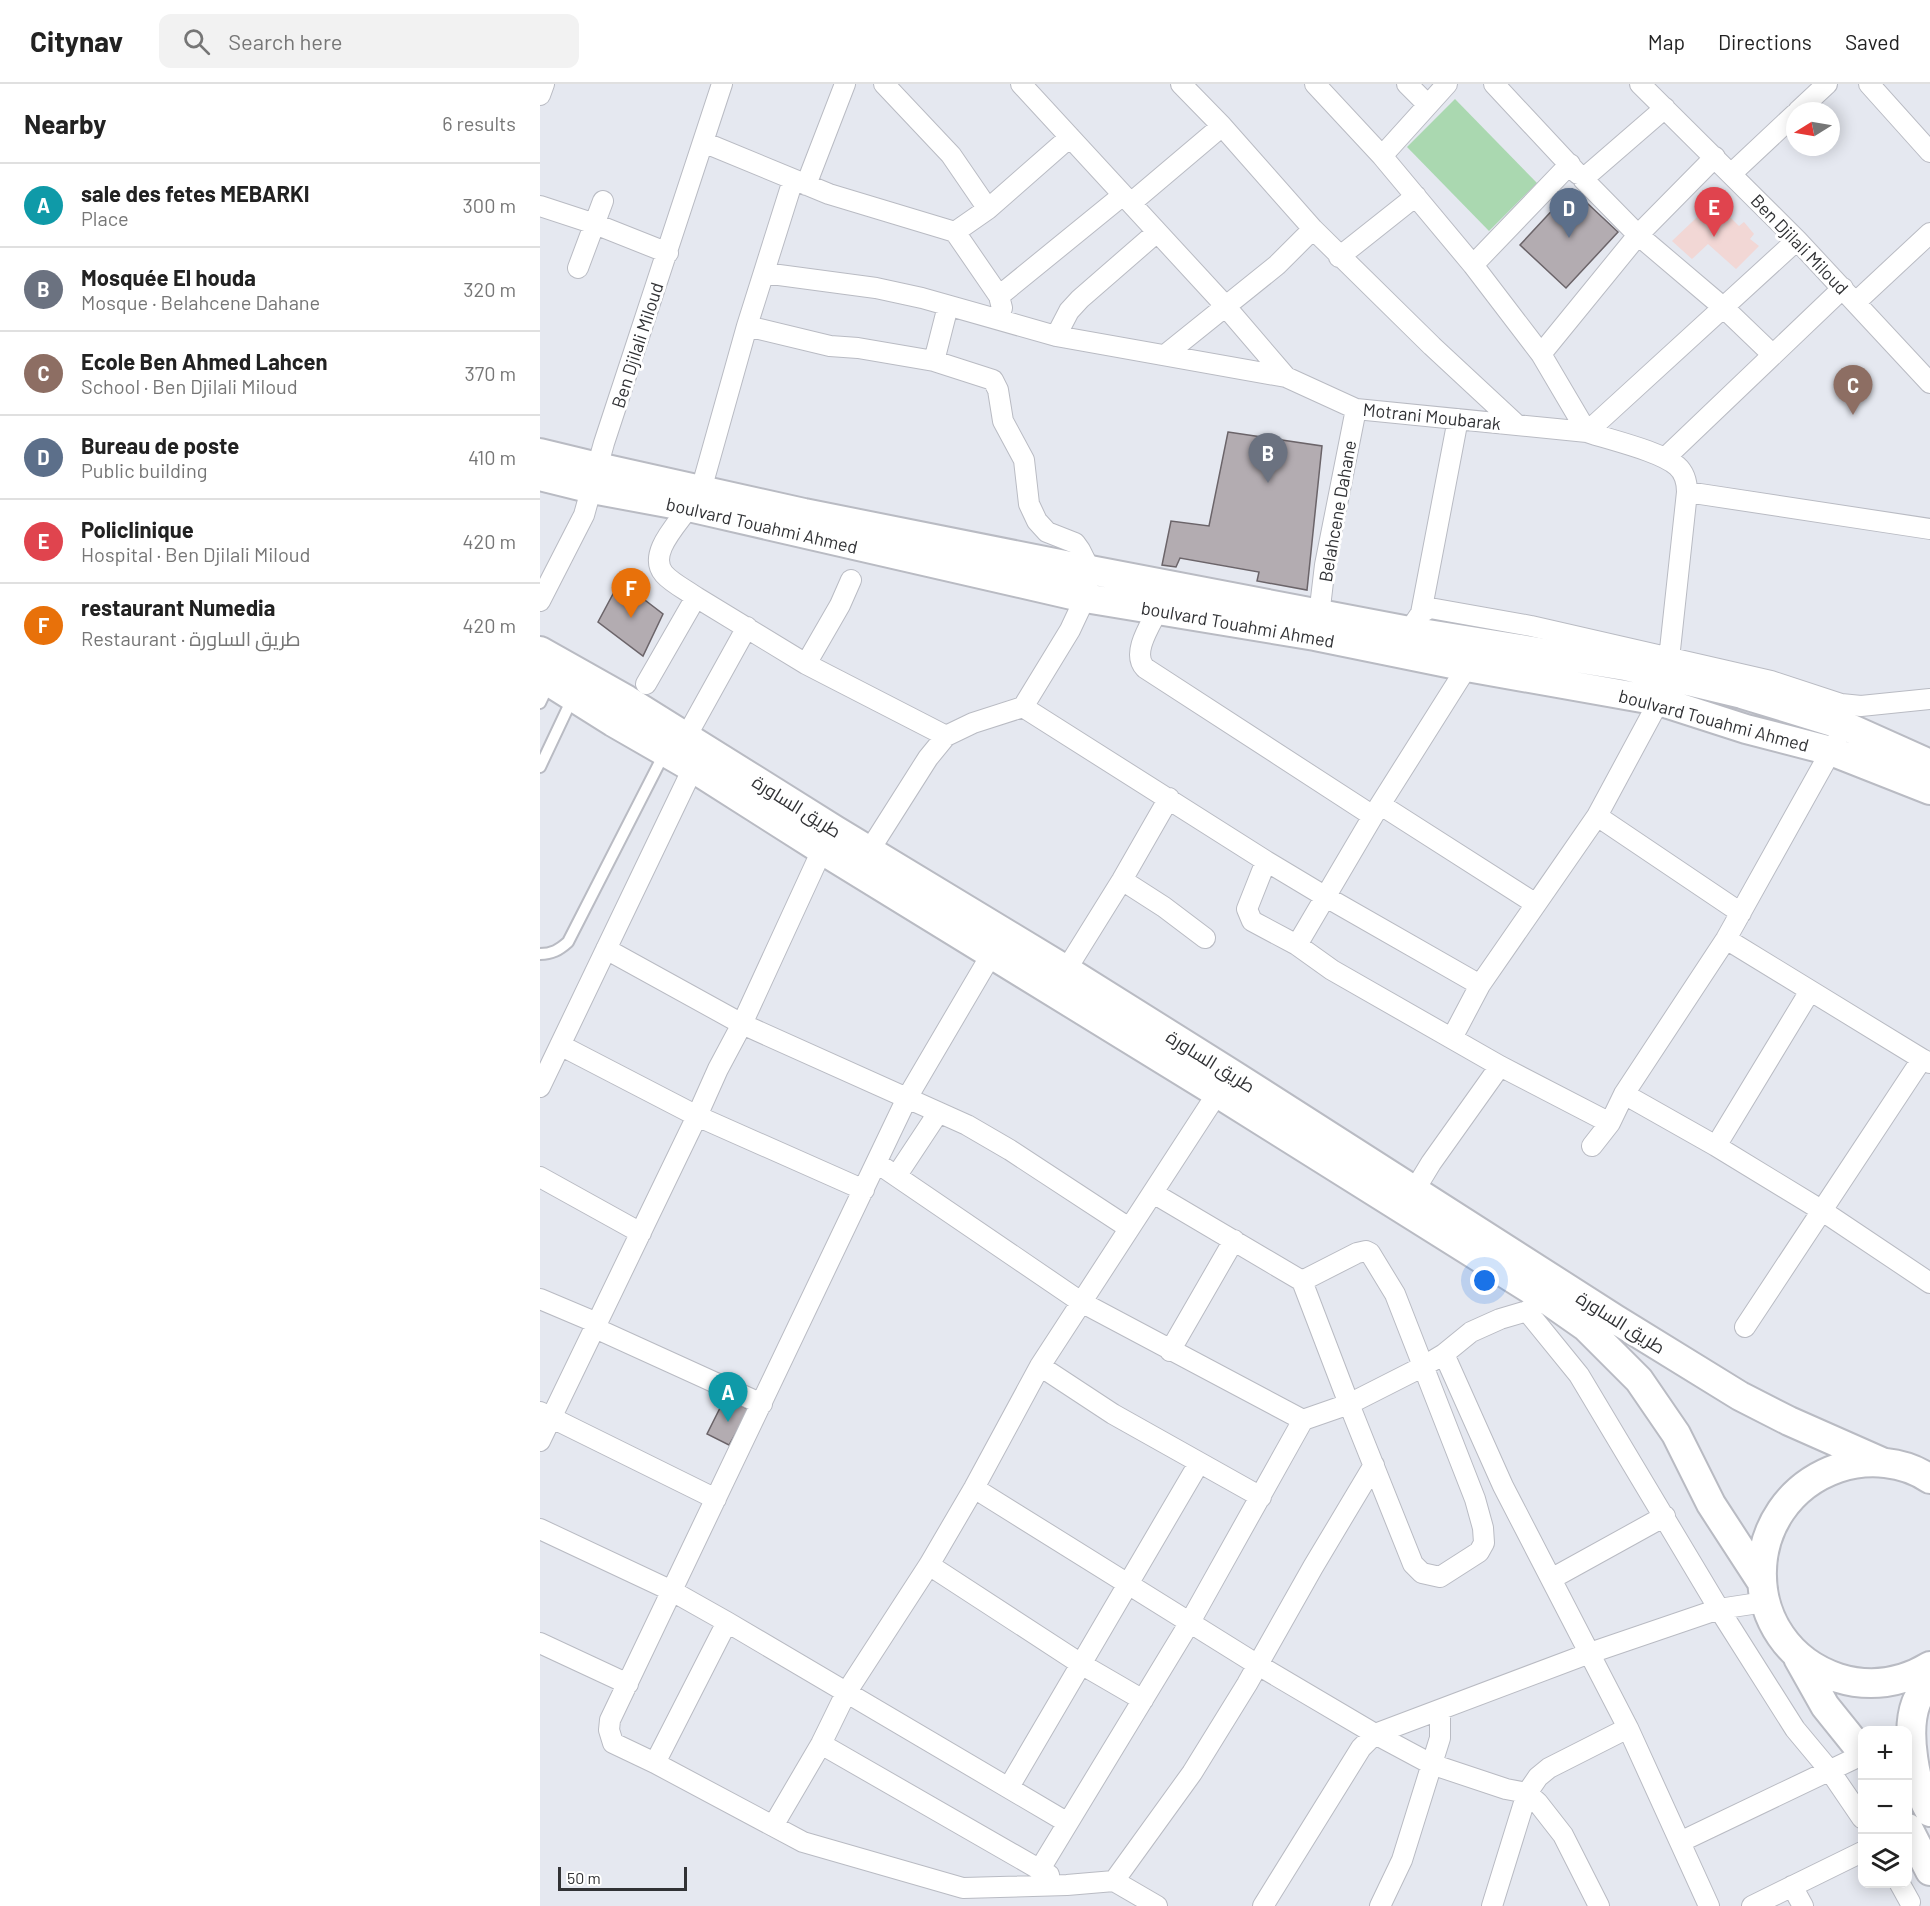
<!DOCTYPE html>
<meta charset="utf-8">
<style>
body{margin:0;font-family:Barlow,Cairo,sans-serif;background:#f2f2f2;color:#222}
.controls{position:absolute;right:18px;bottom:18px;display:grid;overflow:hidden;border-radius:12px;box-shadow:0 3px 15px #0003}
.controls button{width:54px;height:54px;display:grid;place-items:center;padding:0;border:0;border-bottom:2px solid #e0e0e0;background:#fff;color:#222;font:30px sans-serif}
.compass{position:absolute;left:1246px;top:18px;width:54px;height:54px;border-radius:50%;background:#fff;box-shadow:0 3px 15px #0003;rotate:259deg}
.scale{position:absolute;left:18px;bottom:15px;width:129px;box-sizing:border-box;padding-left:6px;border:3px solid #313235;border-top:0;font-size:16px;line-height:21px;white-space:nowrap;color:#313235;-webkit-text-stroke:4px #fff;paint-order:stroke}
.you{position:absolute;left:945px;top:1197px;width:21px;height:21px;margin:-15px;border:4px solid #fff;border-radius:50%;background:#1a73e8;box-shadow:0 0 0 9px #1a73e833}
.badge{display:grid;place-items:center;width:39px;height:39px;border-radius:50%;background:#287d51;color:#fff;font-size:20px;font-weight:700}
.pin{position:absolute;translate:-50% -50px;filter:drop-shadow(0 2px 3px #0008)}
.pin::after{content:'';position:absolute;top:32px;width:21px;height:18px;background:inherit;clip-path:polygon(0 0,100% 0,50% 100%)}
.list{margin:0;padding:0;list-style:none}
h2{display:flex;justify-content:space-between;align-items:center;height:78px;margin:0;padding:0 24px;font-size:26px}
h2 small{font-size:20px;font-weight:400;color:#767676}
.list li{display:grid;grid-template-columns:39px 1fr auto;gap:18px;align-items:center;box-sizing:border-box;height:84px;padding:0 24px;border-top:2px solid #e0e0e0}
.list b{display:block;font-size:22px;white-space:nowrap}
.list p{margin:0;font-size:20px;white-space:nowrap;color:#767676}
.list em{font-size:20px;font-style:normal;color:#767676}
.icon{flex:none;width:33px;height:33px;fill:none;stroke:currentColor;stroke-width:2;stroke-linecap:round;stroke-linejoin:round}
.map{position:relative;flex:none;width:1390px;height:1822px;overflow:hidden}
header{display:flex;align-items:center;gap:36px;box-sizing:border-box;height:84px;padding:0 30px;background:#fff;border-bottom:2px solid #e0e0e0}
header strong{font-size:28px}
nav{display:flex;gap:33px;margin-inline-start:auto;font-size:21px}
.search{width:420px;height:54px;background:#f2f2f2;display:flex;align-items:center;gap:15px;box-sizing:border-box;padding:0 21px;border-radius:12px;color:#767676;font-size:22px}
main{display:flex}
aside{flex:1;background:#fff}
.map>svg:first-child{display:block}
</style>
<header>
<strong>Citynav</strong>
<div class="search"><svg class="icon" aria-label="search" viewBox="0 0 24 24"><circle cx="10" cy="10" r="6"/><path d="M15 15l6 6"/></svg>Search here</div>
<nav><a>Map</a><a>Directions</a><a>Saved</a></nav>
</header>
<main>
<aside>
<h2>Nearby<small>6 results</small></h2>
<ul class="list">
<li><span class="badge" style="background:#0f9aa8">A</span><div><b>sale des fetes MEBARKI</b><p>Place</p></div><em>300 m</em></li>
<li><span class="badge" style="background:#6b7280">B</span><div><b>Mosquée El houda</b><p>Mosque · Belahcene Dahane</p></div><em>320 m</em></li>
<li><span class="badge" style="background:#8d6e63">C</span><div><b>Ecole Ben Ahmed Lahcen</b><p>School · Ben Djilali Miloud</p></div><em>370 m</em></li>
<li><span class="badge" style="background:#5c6f8a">D</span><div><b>Bureau de poste</b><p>Public building</p></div><em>410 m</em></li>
<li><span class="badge" style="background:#e0444e">E</span><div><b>Policlinique</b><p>Hospital · Ben Djilali Miloud</p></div><em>420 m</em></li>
<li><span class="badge" style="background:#e8710a">F</span><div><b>restaurant Numedia</b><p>Restaurant · طريق الساورة</p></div><em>420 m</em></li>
</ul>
</aside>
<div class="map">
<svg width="1390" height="1822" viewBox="0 0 1390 1822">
<rect width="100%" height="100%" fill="#e5e8f0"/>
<!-- medical -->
<path fill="#f2d7d5" d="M1174 117 1199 142 1204 138 1214 150 1210 155 1219 162 1196 185 1168 160 1152 175 1132 157Z"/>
<!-- green -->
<path fill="#aad8b0" d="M915 15 997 99 949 147 867 63Z"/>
<!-- building -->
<path fill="#b3acb1" stroke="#6b6469" stroke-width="1.5" d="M1032 105 1078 148 1026 204 980 161Z
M688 348 782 362 767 506 717 497 719 488 640 474 636 483 622 481 631 437 669 442Z
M80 497 123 530 103 572 58 538Z
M186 1312 209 1326 189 1361 167 1350Z"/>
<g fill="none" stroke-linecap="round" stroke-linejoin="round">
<defs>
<path id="lane" d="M0 619 10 598
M0 683 33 613
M0 870C12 870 19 866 28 858L124 670"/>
<path id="street" d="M344 0 411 71 448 125
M481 0 680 216 746 293 816 325 1047 348 1257 156
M641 0 682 42 773 145
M775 0 842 72
M867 0 888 21
M907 0 842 72 933 181
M954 0 1038 90
M1100 0 1257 156 1390 299
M1329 0 1390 68
M0 11 4 0
M1125 24 1043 95 1098 151 1175 73
M1258 27 1287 0
M163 58 289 110 415 148 448 125 530 53
M1191 90 1255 30
M266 101 305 0
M591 119 682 42
M0 122 55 140 128 169
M415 148 459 212 462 224
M799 173 876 112
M38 184 63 117
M224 189 336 204 382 214 516 252 746 293
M459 212 583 111
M1316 218 1390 149
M207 242 290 262 318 264 394 277 453 296 458 306 463 337 484 376 489 420 497 437 507 448 535 459 540 466 550 486 545 514 530 546 483 623 433 639 406 652 388 674 329 767
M516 252 529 227 540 215 617 148
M1001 270 933 181 1030 80
M625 271 737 181 773 145 892 262 976 340
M394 277 408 222
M1125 374 1303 204
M161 406 207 242 253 96
M1147 408 1390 445
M156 513 266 580 406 652
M623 515C616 534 589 567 605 584L833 732
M0 517 44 431 64 359 182 0
M881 529 918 335
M778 540 785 481 816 325
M869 547 881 529 890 524 991 542 1231 597 1301 620 1321 622 1390 615
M266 580 300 521 311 496
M106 600 156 513C146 506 132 499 124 490 107 470 137 441 149 423
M483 623 726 777 707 825 712 837 757 861 792 886 960 982 1070 1039
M146 653 207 543
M841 721 996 820
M1057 732 1201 829
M726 777 786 813 940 901
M582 796 624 823 665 854
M1186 855 1382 975
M458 859 367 1014 70 1636 69 1646 73 1659 115 1679 263 1758 423 1804 527 1801 574 1797 652 1689 707 1600 773 1483 834 1381
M757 861 833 732 927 583
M66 865 202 940 427 1041 470 1066 589 1144
M526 886 582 796 629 714
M912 954 940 901 1057 732 1119 617 1130 592 1129 575 1147 408C1147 398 1145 389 1137 382 1120 367 1070 356 1047 348L1001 270 1098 151 1184 224 1233 271
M20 961 157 1032 324 1106
M0 1003 153 684
M1084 1010 1176 1062 1281 1126 1390 1199
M1052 1062 1070 1039 1084 1010 1186 855 1296 658
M1176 1062 1270 907
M337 1079 541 1218 763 1336
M357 1091 398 1029
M0 1093 101 1149
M874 1107 891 1079 960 982
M762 1197 817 1169 826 1167 830 1169 855 1210 935 1415 943 1444 944 1459 939 1468 900 1493 882 1489 873 1480 809 1320 884 1282 904 1270 931 1248 960 1235 987 1227 1006 1215
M0 1215 57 1239
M987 1227 1039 1291 1179 1525 1255 1645 1290 1687 1322 1734
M1205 1243 1382 975 1390 979
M55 1244 222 1320
M630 1267 694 1156
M904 1270 963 1402 1088 1644 1169 1822
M500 1282 573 1330 721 1413
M0 1328 176 1415
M0 1357 157 1032 178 985 202 940 282 766 288 756
M434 1404 718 1581 835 1650 891 1680 966 1705 987 1709 998 1719 1023 1751 1059 1822
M0 1445 132 1507 187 1538 528 1739
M389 1481 541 1580 603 1616
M1011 1495 1125 1432
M0 1559 88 1600
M281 1660 509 1791
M115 1679 187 1538
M469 1703 659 1379
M233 1742 281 1660 306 1609 389 1481 434 1404 500 1282 684 999
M1140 1758 1322 1671
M500 1785 650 1538 763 1336 809 1320 762 1197 613 1109
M574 1797 617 1822
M1360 1800 1370 1818
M1252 1802 1263 1822
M723 1822 821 1664 835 1650 1050 1569 1179 1525 1225 1518
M840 1822 862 1776 900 1654V1626
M952 1822 987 1709 998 1693 1009 1684 1088 1644
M1212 1822 1322 1768"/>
<path id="secondary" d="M0 369 58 383 264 429 550 486 869 547 1085 582 1202 610 1303 641 1390 680
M0 392 52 405 149 423 545 514 775 552 927 583 1119 617 1206 645 1291 667 1390 706
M0 567 87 616 295 746 526 886 692 990 1075 1235 1200 1312 1249 1337 1344 1379
M0 592 73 638 153 684 282 766 676 1008 1006 1215 1046 1243 1099 1296 1136 1350 1171 1420 1221 1497
M1390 1395C1364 1377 1328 1374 1298 1384 1197 1419 1196 1560 1298 1594 1330 1604 1362 1599 1390 1582
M1258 1574 1285 1622 1322 1668
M1390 1595C1386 1603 1379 1611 1376 1619 1365 1648 1375 1702 1390 1728
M1368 1744 1390 1787"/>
</defs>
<!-- lane casing -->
<use href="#lane" stroke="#b9bbc3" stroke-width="14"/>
<!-- street casing -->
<use href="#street" stroke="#b9bbc3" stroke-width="22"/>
<!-- secondary casing -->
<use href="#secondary" stroke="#b9bbc3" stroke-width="32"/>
<!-- lane -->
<use href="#lane" stroke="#fff" stroke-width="10"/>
<!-- street -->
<use href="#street" stroke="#fff" stroke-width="20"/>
<!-- secondary -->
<use href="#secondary" stroke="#fff" stroke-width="28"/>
</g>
<g text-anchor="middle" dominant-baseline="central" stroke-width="6" stroke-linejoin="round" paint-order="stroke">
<!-- street labels -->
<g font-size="18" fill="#313235" stroke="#fff">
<text transform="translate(1260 160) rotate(46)">Ben Djilali Miloud</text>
<text transform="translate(97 261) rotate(-72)">Ben Djilali Miloud</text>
<text transform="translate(892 332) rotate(6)">Motrani Moubarak</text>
<text transform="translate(797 427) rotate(-80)">Belahcene Dahane</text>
<text transform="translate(222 441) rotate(13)">boulvard Touahmi Ahmed</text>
<text transform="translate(698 540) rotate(10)">boulvard Touahmi Ahmed</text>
<text transform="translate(1174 636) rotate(15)">boulvard Touahmi Ahmed</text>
<text transform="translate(257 722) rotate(32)">طريق الساورة</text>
<text transform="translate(671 977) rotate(32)">طريق الساورة</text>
<text transform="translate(1081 1238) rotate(32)">طريق الساورة</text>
</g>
</g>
</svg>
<div class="controls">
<button>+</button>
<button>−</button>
<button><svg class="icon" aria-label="layers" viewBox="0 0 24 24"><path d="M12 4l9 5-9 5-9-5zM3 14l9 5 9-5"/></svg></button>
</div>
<svg class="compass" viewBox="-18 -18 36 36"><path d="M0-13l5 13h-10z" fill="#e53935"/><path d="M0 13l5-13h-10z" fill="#767676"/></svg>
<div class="scale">50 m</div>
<div class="you"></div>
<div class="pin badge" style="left:188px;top:1338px;background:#0f9aa8">A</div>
<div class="pin badge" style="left:728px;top:399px;background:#6b7280">B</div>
<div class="pin badge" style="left:1313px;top:331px;background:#8d6e63">C</div>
<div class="pin badge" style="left:1029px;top:154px;background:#5c6f8a">D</div>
<div class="pin badge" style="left:1174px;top:153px;background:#e0444e">E</div>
<div class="pin badge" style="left:91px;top:534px;background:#e8710a">F</div>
</div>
</main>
